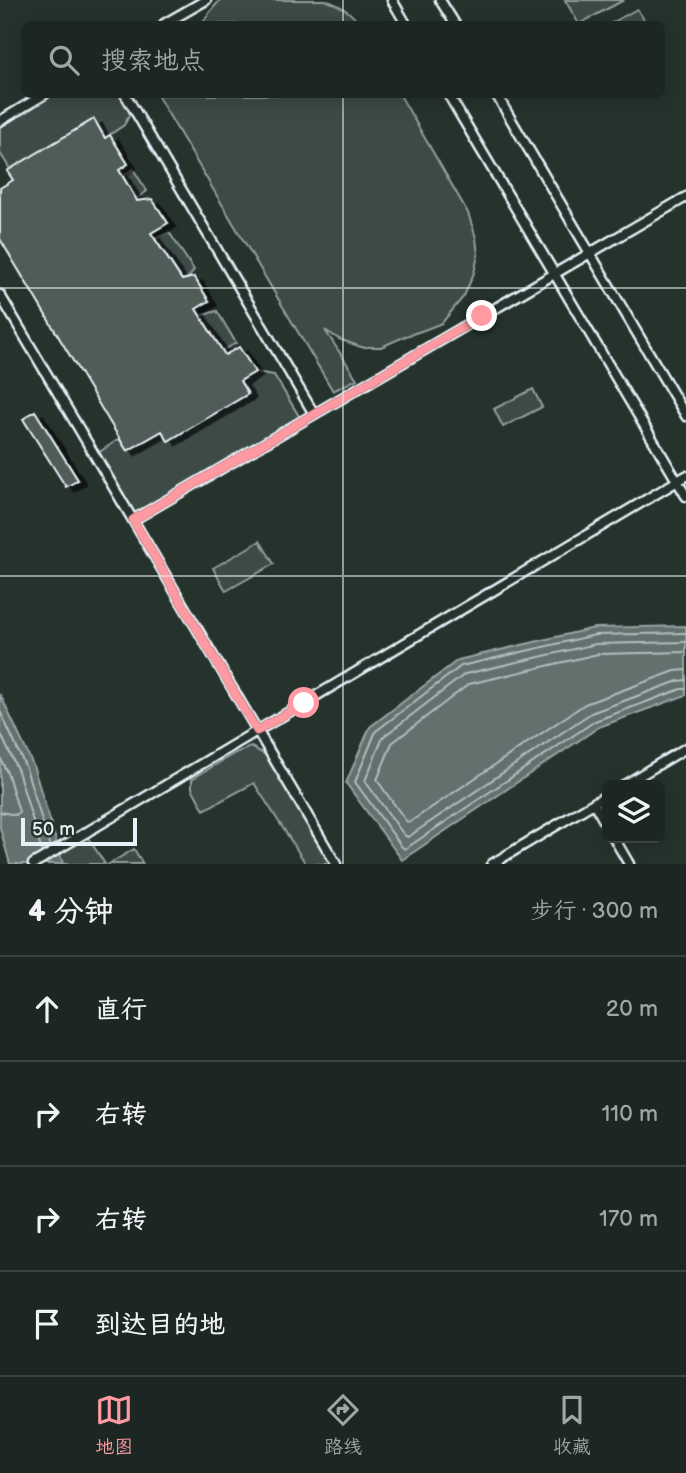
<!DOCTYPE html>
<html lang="zh">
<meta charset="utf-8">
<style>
body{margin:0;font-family:"Balsamiq Sans","LXGW WenKai TC",sans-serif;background:#29322f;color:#f1f3f6}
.controls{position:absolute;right:21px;bottom:21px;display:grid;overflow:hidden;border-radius:10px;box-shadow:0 4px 18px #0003}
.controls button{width:63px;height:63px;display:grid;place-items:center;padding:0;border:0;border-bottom:2px solid #3a4340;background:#1c2622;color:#f1f3f6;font:35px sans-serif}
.scale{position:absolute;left:21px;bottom:18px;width:116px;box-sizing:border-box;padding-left:7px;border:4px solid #e8f1f8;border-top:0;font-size:19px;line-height:24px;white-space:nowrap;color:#e8f1f8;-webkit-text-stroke:5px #26332d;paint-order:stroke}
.stop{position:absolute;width:21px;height:21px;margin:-16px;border:5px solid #ff9aa2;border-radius:50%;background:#fff}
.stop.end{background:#ff9aa2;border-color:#fff;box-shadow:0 2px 7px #0008}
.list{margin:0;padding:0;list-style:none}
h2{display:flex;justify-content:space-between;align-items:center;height:91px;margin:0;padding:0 28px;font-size:30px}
h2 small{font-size:23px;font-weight:400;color:#a0a5a5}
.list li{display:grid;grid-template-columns:46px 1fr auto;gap:21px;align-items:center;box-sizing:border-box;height:105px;padding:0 28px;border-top:2px solid #3a4340}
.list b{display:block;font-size:26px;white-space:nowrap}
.list em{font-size:23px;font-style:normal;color:#a0a5a5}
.icon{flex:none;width:38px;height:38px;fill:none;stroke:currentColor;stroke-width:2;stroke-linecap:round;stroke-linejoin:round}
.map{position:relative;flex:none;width:686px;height:864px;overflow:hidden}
.search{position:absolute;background:#1c2622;box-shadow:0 4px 18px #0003;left:21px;right:21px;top:21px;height:77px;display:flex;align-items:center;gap:18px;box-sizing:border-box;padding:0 24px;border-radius:10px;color:#a0a5a5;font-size:26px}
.sheet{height:511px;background:#1c2622}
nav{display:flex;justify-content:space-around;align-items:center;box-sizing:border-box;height:98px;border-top:2px solid #3a4340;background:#1c2622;font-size:19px;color:#a0a5a5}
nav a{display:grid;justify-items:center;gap:4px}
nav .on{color:#ff9aa2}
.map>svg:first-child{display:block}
</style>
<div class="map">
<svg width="686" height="864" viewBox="0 0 686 864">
<defs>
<filter id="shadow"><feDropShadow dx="8" dy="4.5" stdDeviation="0" flood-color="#0009"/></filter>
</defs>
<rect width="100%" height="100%" fill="#26332d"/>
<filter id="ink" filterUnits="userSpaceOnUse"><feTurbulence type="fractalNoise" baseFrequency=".0143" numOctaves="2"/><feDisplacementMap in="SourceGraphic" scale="14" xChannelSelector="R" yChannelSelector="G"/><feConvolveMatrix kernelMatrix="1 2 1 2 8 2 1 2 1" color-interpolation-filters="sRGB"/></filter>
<g filter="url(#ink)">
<!-- green -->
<path fill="#3e4b47" stroke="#939ea0" stroke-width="2" d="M220 0H325C339 5 351 11 359 24H202L209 13Z
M565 0H624L579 24Z
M637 9 647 24H610Z
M45 95H125L133 109 124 125 105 138 94 120 10 169 0 153V121Z
M157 95H400L468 213 476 238 478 255 474 273 464 296 442 323 424 330 406 336 381 347H361L339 339 325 330 357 379 333 391Z
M133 169 147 191 136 199 122 177Z
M169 232 194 270 188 278 182 280 155 239Z
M217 311 236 343 222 351 200 316Z
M255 372 274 375 302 421 133 520 95 455 119 439 128 451 162 431 169 441 247 394 240 381Z
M533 389 542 407 503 427 494 409Z
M260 541 274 564 226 591 213 568Z
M251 747 266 755 331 864H306L254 783 204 810 192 788V779L235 753Z
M85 833 105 864H33Z
M134 849 143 864H109Z"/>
<!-- water -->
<path fill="#636f6d" stroke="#98a3a5" stroke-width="2" d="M686 626V695L599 727 402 860 346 783 370 727 458 660 594 628Z
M0 694 33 765 63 864H10L0 828Z"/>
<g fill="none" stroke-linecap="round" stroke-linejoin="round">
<!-- shore -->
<path stroke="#b3bdc0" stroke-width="2" d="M686 633 595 635 461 666 376 731 355 782 402 847 405 849 595 721 681 689H686
M686 642 596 644 465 674 383 737 365 781 404 835 408 837 591 713 678 681 686 680
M686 652 598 654 469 684 392 743 377 780 406 821 410 822 585 704 675 671 686 670
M0 711 26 768 50 847
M0 732 18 771 42 852
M0 757 8 775 19 812 16 815 0 812"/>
</g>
<!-- building -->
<path fill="#505c59" stroke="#e8f1f8" stroke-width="2" filter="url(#shadow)" d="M94 119 105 138 110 135 128 164 119 170 136 199 137 201 152 199 168 223 151 233 182 280 194 277 209 301 196 309 225 355 239 347 255 372 240 381 248 394 168 441 162 431 127 451 0 239V188L13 180 7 171Z
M35 411 78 480 66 487 23 419Z"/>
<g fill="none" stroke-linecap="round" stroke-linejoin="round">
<defs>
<path id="service" d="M392 0 406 24
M440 0 455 24
M164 24 206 0
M125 94 314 414
M448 94 686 496
M496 94 686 416
M0 121 45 94
M0 295 336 864
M133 520 686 197
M624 785 686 748
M594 803 607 826
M614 838 629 864
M33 864 686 476
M492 864 607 795"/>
</defs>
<!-- service casing -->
<use href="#service" stroke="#e8f1f8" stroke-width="13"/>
<!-- service -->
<use href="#service" stroke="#26332d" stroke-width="8"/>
</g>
</g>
<g fill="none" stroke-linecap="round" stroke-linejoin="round" filter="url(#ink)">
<!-- route -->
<path stroke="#ff9aa2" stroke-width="9" d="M304 703 257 731 133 520 482 316"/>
</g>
<!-- grid -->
<path fill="none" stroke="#e8f1f8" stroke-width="2" stroke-opacity="0.55" d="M343 0V24M343 94V864M0 288H686M0 576H686"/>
</svg>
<div class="controls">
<button><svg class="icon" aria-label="layers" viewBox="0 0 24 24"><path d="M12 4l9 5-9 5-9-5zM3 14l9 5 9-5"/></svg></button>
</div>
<div class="scale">50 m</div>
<div class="stop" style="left:304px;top:703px"></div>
<div class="stop end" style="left:482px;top:316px"></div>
<div class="search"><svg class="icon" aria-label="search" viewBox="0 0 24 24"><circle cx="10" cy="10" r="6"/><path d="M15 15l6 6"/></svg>搜索地点</div>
</div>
<section class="sheet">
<h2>4 分钟<small>步行 · 300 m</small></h2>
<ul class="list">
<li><svg class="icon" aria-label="ahead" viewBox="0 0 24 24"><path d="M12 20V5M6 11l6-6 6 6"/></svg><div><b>直行</b></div><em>20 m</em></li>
<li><svg class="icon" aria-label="right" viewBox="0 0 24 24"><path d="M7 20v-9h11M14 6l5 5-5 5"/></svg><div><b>右转</b></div><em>110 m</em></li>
<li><svg class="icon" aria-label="right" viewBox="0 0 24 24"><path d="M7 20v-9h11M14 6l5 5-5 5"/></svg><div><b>右转</b></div><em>170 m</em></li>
<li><svg class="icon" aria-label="arrive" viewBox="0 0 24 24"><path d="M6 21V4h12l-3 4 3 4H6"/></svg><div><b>到达目的地</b></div></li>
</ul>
</section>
<nav>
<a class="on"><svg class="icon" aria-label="map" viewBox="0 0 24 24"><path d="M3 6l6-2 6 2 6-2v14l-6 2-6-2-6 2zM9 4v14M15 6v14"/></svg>地图</a>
<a><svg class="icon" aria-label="directions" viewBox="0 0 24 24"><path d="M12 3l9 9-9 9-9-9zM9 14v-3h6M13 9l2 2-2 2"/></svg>路线</a>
<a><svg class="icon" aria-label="saved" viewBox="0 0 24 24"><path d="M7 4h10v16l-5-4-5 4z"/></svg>收藏</a>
</nav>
